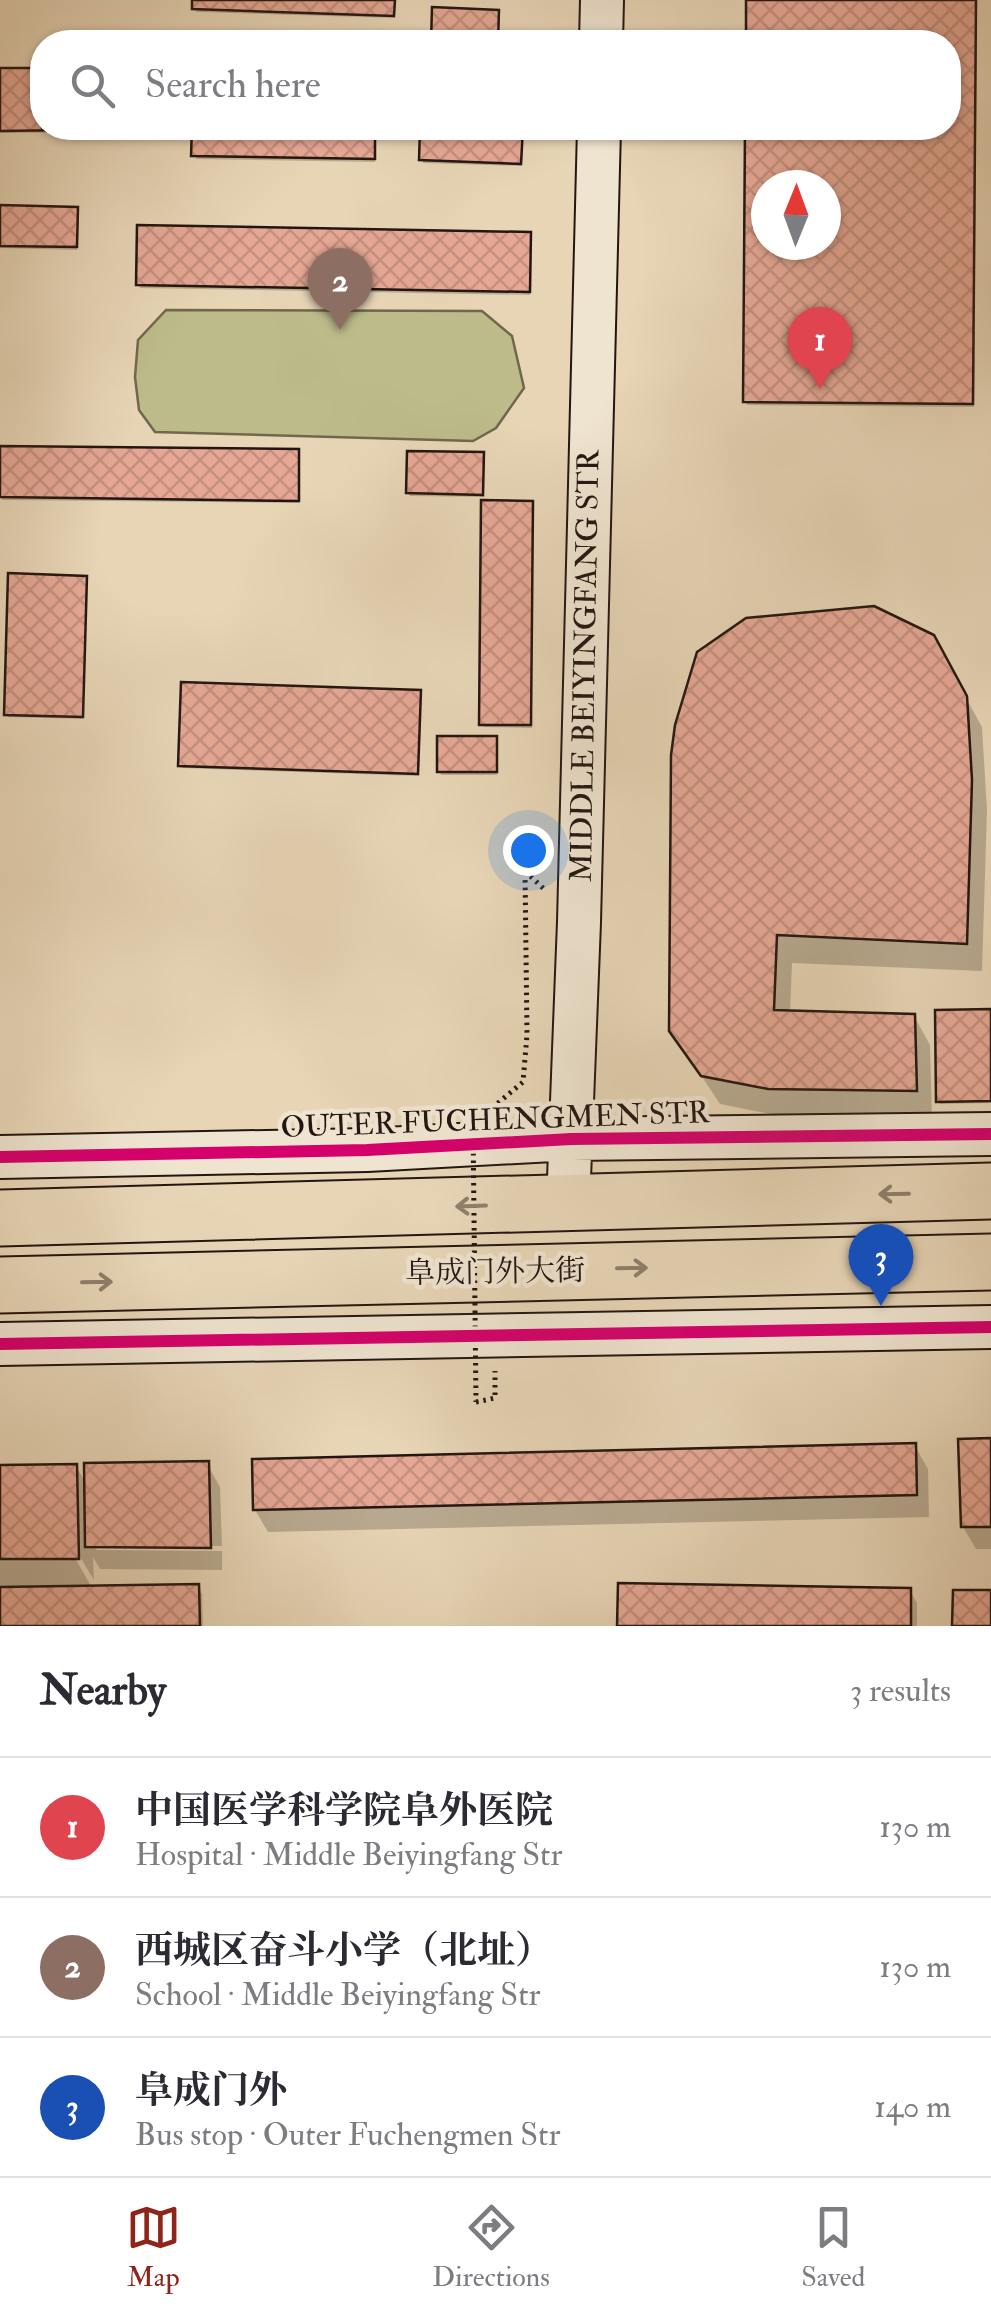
<!DOCTYPE html>
<meta charset="utf-8">
<style>
body{margin:0;font-family:"IM FELL Double Pica","Noto Serif SC",serif;background:#f2f2f3;color:#2b2b33}
.compass{position:absolute;left:751px;top:170px;width:90px;height:90px;border-radius:50%;background:#fff;box-shadow:0 2px 8px #0004;rotate:1deg}
.you{position:absolute;left:528px;top:850px;width:35px;height:35px;margin:-25px;border:8px solid #fff;border-radius:50%;background:#1a73e8;box-shadow:0 0 0 15px #1a73e833}
.badge{display:grid;place-items:center;width:65px;height:65px;border-radius:50%;background:#8f2418;color:#fff;font-size:32px;font-weight:700}
.pin{position:absolute;translate:-50% -82px;filter:drop-shadow(0 2px 5px #0008)}
.pin::after{content:'';position:absolute;top:52px;width:35px;height:30px;background:inherit;clip-path:polygon(0 0,100% 0,50% 100%)}
.list{margin:0;padding:0;list-style:none}
h2{display:flex;justify-content:space-between;align-items:center;height:130px;margin:0;padding:0 40px;font-size:42px}
h2 small{font-size:32px;font-weight:400;color:#7c7c81}
.list li{display:grid;grid-template-columns:65px 1fr auto;gap:30px;align-items:center;box-sizing:border-box;height:140px;padding:0 40px;border-top:2px solid #e1e1e2}
.list b{display:block;font-size:38px;white-space:nowrap}
.list p{margin:0;font-size:32px;white-space:nowrap;color:#7c7c81}
.list em{font-size:32px;font-style:normal;color:#7c7c81}
.icon{flex:none;width:55px;height:55px;fill:none;stroke:currentColor;stroke-width:2;stroke-linecap:round;stroke-linejoin:round}
.map{position:relative;flex:none;width:991px;height:1626px;overflow:hidden}
.search{position:absolute;background:#fff;box-shadow:0 2px 8px #0004;left:30px;right:30px;top:30px;height:110px;display:flex;align-items:center;gap:25px;box-sizing:border-box;padding:0 35px;border-radius:40px;color:#7c7c81;font-size:38px}
.sheet{height:550px;background:#fff}
nav{display:flex;justify-content:space-around;align-items:center;box-sizing:border-box;height:140px;border-top:2px solid #e1e1e2;background:#fff;font-size:28px;color:#7c7c81}
nav a{display:grid;justify-items:center;gap:5px}
nav .on{color:#8f2418}
.map>svg:first-child{display:block}
</style>
<div class="map">
<svg width="991" height="1626" viewBox="0 0 991 1626">
<defs>
<pattern id="building-cross-hatch" width="8" height="8" patternUnits="userSpaceOnUse" patternTransform="scale(2.5)"><rect width="8" height="8" fill="#e6a895"/><path d="M0 0l8 8M0 8l8-8" fill="none" stroke="#c5907f"/></pattern>
</defs>
<rect width="100%" height="100%" fill="#e7d5b6"/>
<filter id="stains"><feTurbulence type="fractalNoise" baseFrequency=".002" numOctaves="4"/><feColorMatrix values="0 0 0 0 .2 0 0 0 0 .09 0 0 0 0 .02 0 0 0 .5 -.17"/></filter>
<radialGradient id="worn" r=".72"><stop offset=".6" stop-color="#630" stop-opacity="0"/><stop offset="1" stop-color="#630" stop-opacity=".3"/></radialGradient>
<!-- garden -->
<path fill="#bcbb89" stroke="#70684e" stroke-width="2.5" d="M166 310 482 311 512 336 524 388 496 428 473 441 155 432 139 410 135 377 138 340Z"/>
<!-- shadow -->
<path fill="#0003" fill-rule="evenodd" d="M195 0H395V18L196 12Z
M749 0H977L974 407 747 405 746 402 748 128H948V42H748ZM766 185H826V245H766Z
M42 70V128H138V132L0 133V71Z
M194 128H376L375 162 196 159Z
M422 128H523L522 166 423 163Z
M0 207 76 209 77 250 0 248Z
M530 235V295L140 288 139 285Z
M298 452 299 503 2 500 0 497Z
M483 455 484 497 410 496 408 492Z
M531 503 532 728 484 727 482 724Z
M86 578 83 719 8 717 6 714Z
M932 637 982 727 987 810 982 971 792 963 790 1013 914 1016 930 1045 932 1119 786 1117 720 1104 671 1030Z
M420 692 419 776 182 768 181 765Z
M495 738 497 775H441L440 772Z
M991 1012V1103L940 1104 938 1101Z
M991 1440V1549H976L963 1527Z
M915 1446 928 1469 929 1517 268 1532 255 1510Z
M207 1464 220 1487 222 1546 96 1545V1550L222 1551V1570L100 1569 93 1557 94 1580 74 1547 70 1549 92 1588 198 1586 202 1594 203 1626H0V1468L76 1466 87 1485Z
M910 1591 917 1603V1626H620Z"/>
<!-- building -->
<path fill="url(#building-cross-hatch)" stroke="#231612" stroke-width="2.5" fill-rule="evenodd" d="M192 0H395L394 16 192 9Z
M746 0H976L973 404 743 402 745 128H948V42H746ZM766 185H826V245H766Z
M432 7 499 10 498 42H431Z
M0 68H42V128L138 129 0 131Z
M192 128H375V159L191 156Z
M420 128H523L521 164 419 160Z
M0 205 78 207 77 247 0 246Z
M137 225 531 232 530 292 136 285Z
M0 446 299 449V501L0 497Z
M407 451 484 452 483 495 406 493Z
M481 500 533 501 531 725H479Z
M8 573 87 576 83 717 4 715Z
M874 606 934 635 967 696 972 780 967 944 777 935 774 1010 915 1014 917 1091 768 1089 701 1076 669 1031 671 755 675 725 697 652 746 618Z
M181 682 421 690 418 774 178 766Z
M437 736H497V772H437Z
M991 1009V1101L936 1102 935 1010Z
M991 1438V1527H961L958 1439Z
M916 1443 917 1495 253 1510 252 1459Z
M209 1461 211 1548 85 1547 84 1463Z
M77 1464 79 1559H0V1465Z
M618 1583 911 1588V1626H617Z
M199 1584 200 1626H0V1587Z
M953 1590H991V1626H952Z"/>
<g fill="none" stroke-linecap="round" stroke-linejoin="round">
<defs>
<path id="secondary" d="M601 42 602 0
M0 1157 367 1150 571 1139 991 1134
M568 1204 579 922 599 128
M0 1344 991 1327"/>
<path id="highway" d="M0 1218 991 1191
M0 1285 991 1262"/>
</defs>
<!-- secondary casing -->
<use href="#secondary" stroke="#231612" stroke-width="46"/>
<!-- highway casing -->
<use href="#highway" stroke="#231612" stroke-width="59"/>
<!-- path -->
<path stroke="#231612" stroke-width="5" stroke-dasharray="2.5 5" stroke-linecap="butt" d="M525 871 544 889
M492 1108 523 1082 527 1035 525 871
M476 1402 495 1398V1371"/>
<!-- secondary -->
<use href="#secondary" stroke="#efe4d0" stroke-width="42"/>
<!-- highway -->
<use href="#highway" stroke="#e7d5b6" stroke-width="55"/>
<!-- path-bridge -->
<path stroke="#231612" stroke-width="5" stroke-dasharray="2.5 5" stroke-linecap="butt" d="M473 1123 476 1402"/>
<defs>
<path id="cycleway" d="M0 1157 367 1150 571 1139 991 1134
M0 1344 991 1327"/>
</defs>
<!-- cycleway casing -->
<use href="#cycleway" stroke="#efe4d0" stroke-width="19"/>
<!-- cycleway -->
<use href="#cycleway" stroke="#d6006c" stroke-width="12"/>
</g>
<!-- one-way arrows -->
<defs><path id="oneway-shaft" d="M-6 0H5M1.5-3L5.5 0L1.5 3" fill="none" stroke-width="1.6" stroke-linecap="round" stroke-linejoin="round" transform="scale(2.5)"/></defs>
<g stroke="#8f7f6c">
<use href="#oneway-shaft" transform="translate(894 1194) rotate(179)"/>
<use href="#oneway-shaft" transform="translate(471 1206) rotate(178)"/>
<use href="#oneway-shaft" transform="translate(632 1268) rotate(-1)"/>
<use href="#oneway-shaft" transform="translate(97 1282) rotate(-1)"/>
</g>
<g text-anchor="middle" dominant-baseline="central" stroke-width="9" stroke-linejoin="round" paint-order="stroke">
<!-- street labels -->
<g font-size="30" fill="#231612" stroke="#efe4d0">
<text transform="translate(585 666) rotate(-89)">MIDDLE BEIYINGFANG STR</text>
<text transform="translate(495 1120) rotate(-2)">OUTER FUCHENGMEN STR</text>
<text transform="translate(495 1272) rotate(-1)">阜成门外大街</text>
</g>
</g>
<rect width="100%" height="100%" filter="url(#stains)"/>
<rect width="100%" height="100%" fill="url(#worn)"/>
</svg>
<svg class="compass" viewBox="-18 -18 36 36"><path d="M0-13l5 13h-10z" fill="#e53935"/><path d="M0 13l5-13h-10z" fill="#7c7c81"/></svg>
<div class="you"></div>
<div class="pin badge" style="left:820px;top:389px;background:#e0444e">1</div>
<div class="pin badge" style="left:340px;top:330px;background:#8d6e63">2</div>
<div class="pin badge" style="left:881px;top:1306px;background:#1a4fb4">3</div>
<div class="search"><svg class="icon" aria-label="search" viewBox="0 0 24 24"><circle cx="10" cy="10" r="6"/><path d="M15 15l6 6"/></svg>Search here</div>
</div>
<section class="sheet">
<h2>Nearby<small>3 results</small></h2>
<ul class="list">
<li><span class="badge" style="background:#e0444e">1</span><div><b>中国医学科学院阜外医院</b><p>Hospital · Middle Beiyingfang Str</p></div><em>130 m</em></li>
<li><span class="badge" style="background:#8d6e63">2</span><div><b>西城区奋斗小学（北址）</b><p>School · Middle Beiyingfang Str</p></div><em>130 m</em></li>
<li><span class="badge" style="background:#1a4fb4">3</span><div><b>阜成门外</b><p>Bus stop · Outer Fuchengmen Str</p></div><em>140 m</em></li>
</ul>
</section>
<nav>
<a class="on"><svg class="icon" aria-label="map" viewBox="0 0 24 24"><path d="M3 6l6-2 6 2 6-2v14l-6 2-6-2-6 2zM9 4v14M15 6v14"/></svg>Map</a>
<a><svg class="icon" aria-label="directions" viewBox="0 0 24 24"><path d="M12 3l9 9-9 9-9-9zM9 14v-3h6M13 9l2 2-2 2"/></svg>Directions</a>
<a><svg class="icon" aria-label="saved" viewBox="0 0 24 24"><path d="M7 4h10v16l-5-4-5 4z"/></svg>Saved</a>
</nav>
